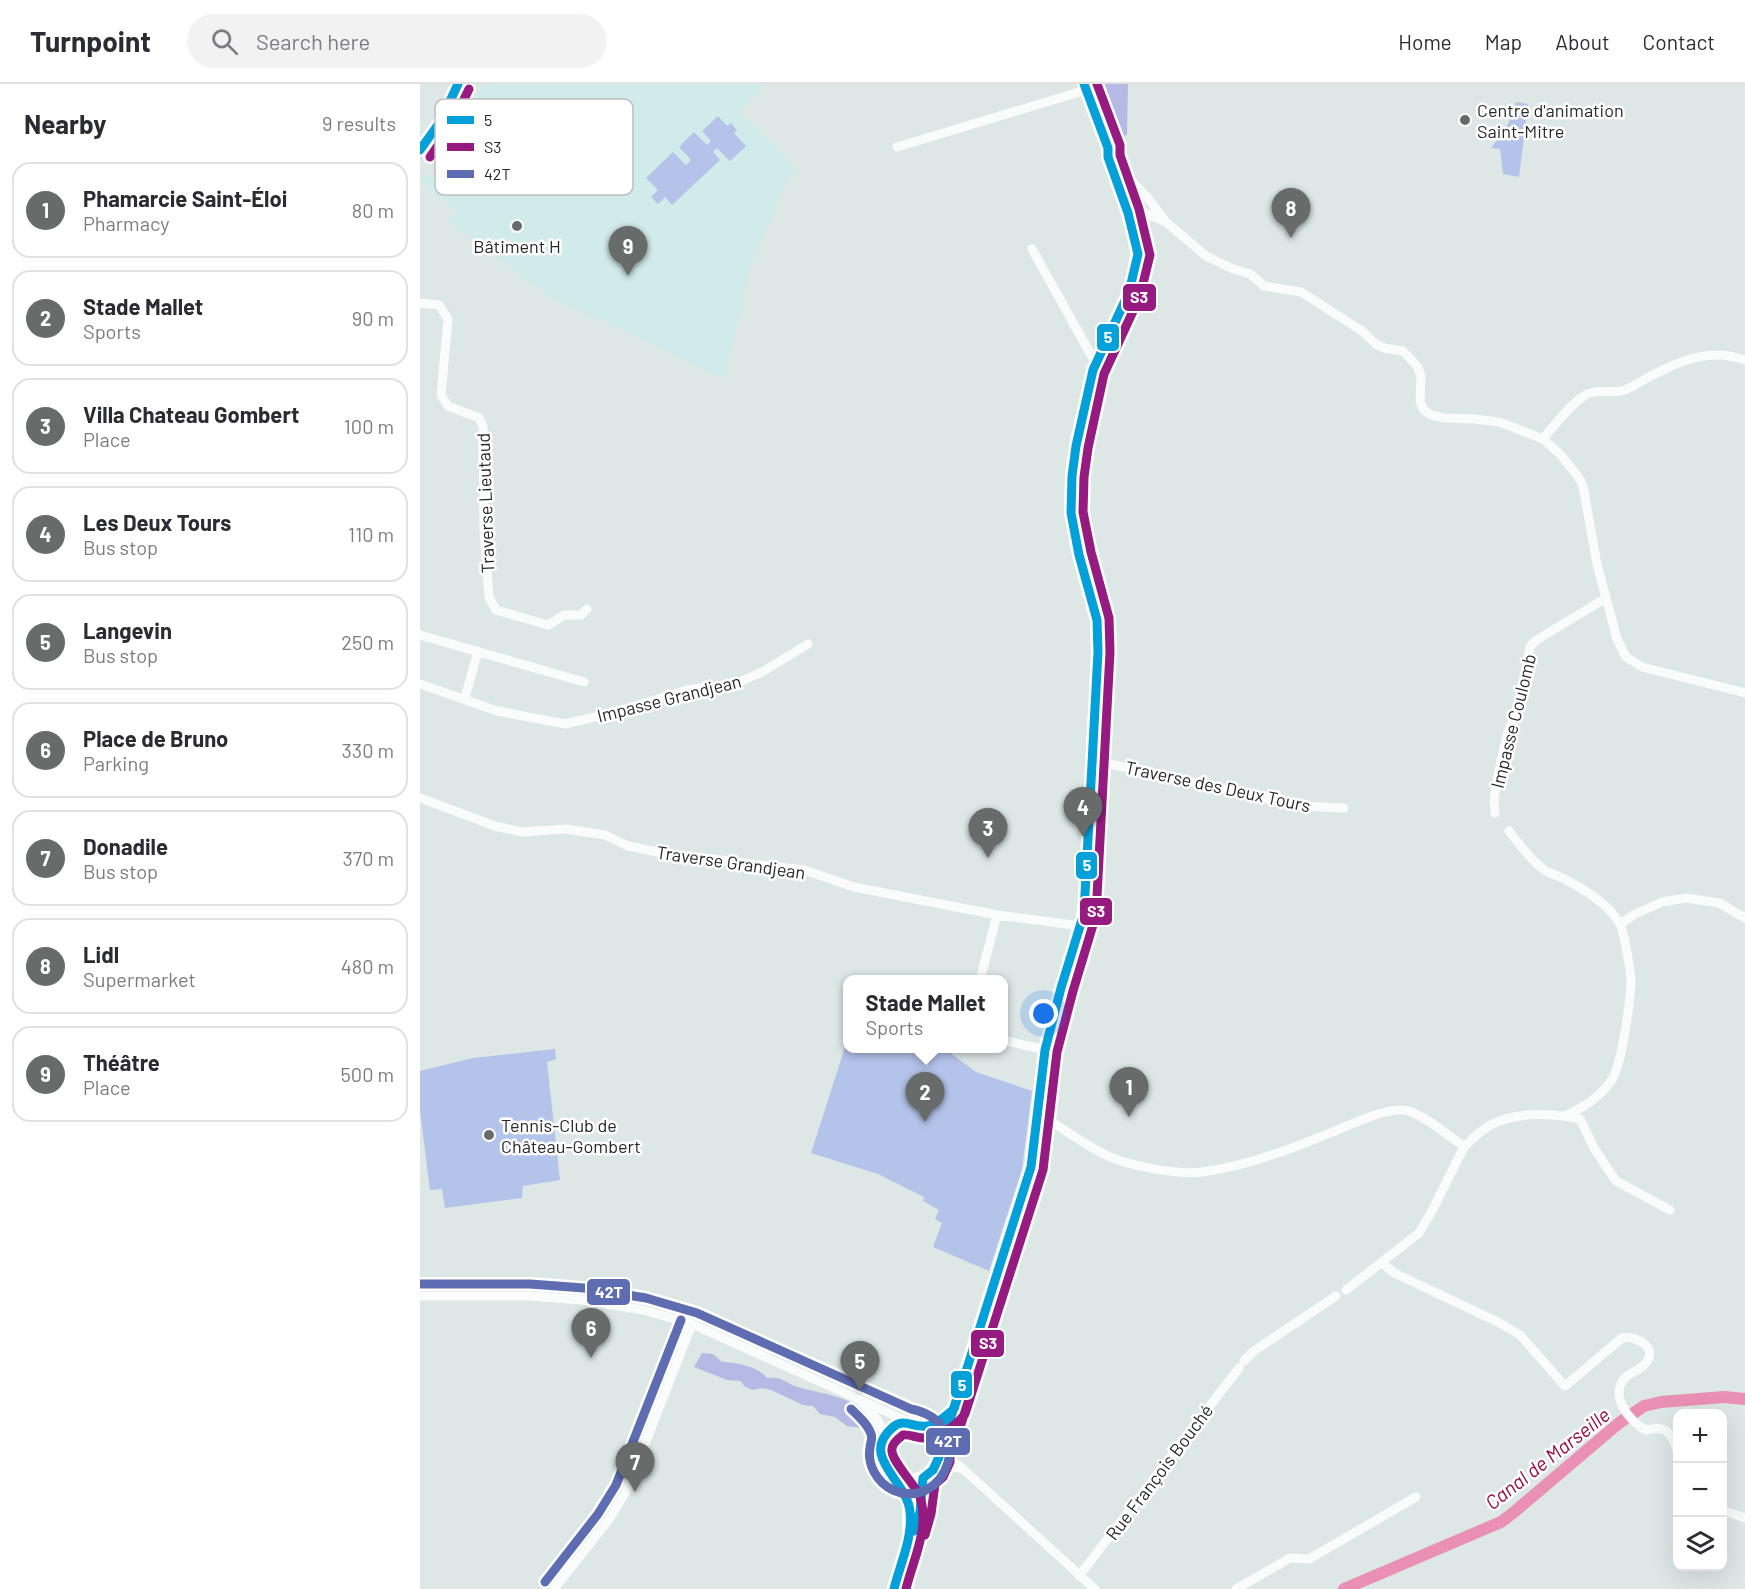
<!DOCTYPE html>
<meta charset="utf-8">
<style>
body{margin:0;font-family:Barlow,sans-serif;background:#f2f2f3;color:#2b2b33}
.controls{position:absolute;right:18px;bottom:18px;display:grid;overflow:hidden;border-radius:12px;box-shadow:0 6px 24px #0002}
.controls button{width:54px;height:54px;display:grid;place-items:center;padding:0;border:0;border-bottom:2px solid #e1e1e2;background:#fff;color:#2b2b33;font:30px sans-serif}
.you{position:absolute;left:624px;top:930px;width:21px;height:21px;margin:-15px;border:4px solid #fff;border-radius:50%;background:#1a73e8;box-shadow:0 0 0 9px #1a73e833}
.badge{display:grid;place-items:center;width:39px;height:39px;border-radius:50%;background:#676b6a;color:#fff;font-size:20px;font-weight:700}
.pin{position:absolute;translate:-50% -50px;filter:drop-shadow(0 2px 3px #0008)}
.pin::after{content:'';position:absolute;top:32px;width:21px;height:18px;background:inherit;clip-path:polygon(0 0,100% 0,50% 100%)}
.popup{position:absolute;left:423px;top:891px;width:165px;height:78px;box-sizing:border-box;display:grid;place-content:center;border-radius:12px;background:#fff;filter:drop-shadow(0 2px 4px #0005);font-size:20px;white-space:nowrap;color:#7c7c81}
.popup b{font-size:22px;color:#2b2b33}
.popup::after{content:'';position:absolute;left:50%;top:100%;margin-left:-12px;border:12px solid transparent;border-top-color:#fff}
.list{margin:0;padding:0;list-style:none}
h2{display:flex;justify-content:space-between;align-items:center;height:78px;margin:0;padding:0 24px;font-size:26px}
h2 small{font-size:20px;font-weight:400;color:#7c7c81}
.list li{display:grid;grid-template-columns:39px 1fr auto;gap:18px;align-items:center;box-sizing:border-box;height:96px;margin:0 12px 12px;padding:0 12px;border:2px solid #e1e1e2;border-radius:18px}
.list b{display:block;font-size:22px;white-space:nowrap}
.list p{margin:0;font-size:20px;white-space:nowrap;color:#7c7c81}
.list em{font-size:20px;font-style:normal;color:#7c7c81}
.icon{flex:none;width:33px;height:33px;fill:none;stroke:currentColor;stroke-width:2;stroke-linecap:round;stroke-linejoin:round}
.map{position:relative;flex:none;width:1325px;height:1505px;overflow:hidden}
header{display:flex;align-items:center;gap:36px;box-sizing:border-box;height:84px;padding:0 30px;background:#fff;border-bottom:2px solid #e1e1e2}
header strong{font-size:28px}
nav{display:flex;gap:33px;margin-inline-start:auto;font-size:21px}
.search{width:420px;height:54px;background:#f2f2f3;display:flex;align-items:center;gap:15px;box-sizing:border-box;padding:0 21px;border-radius:33px;color:#7c7c81;font-size:22px}
main{display:flex}
aside{flex:1;background:#fff}
.map>svg:first-child{display:block}
</style>
<header>
<strong>Turnpoint</strong>
<div class="search"><svg class="icon" aria-label="search" viewBox="0 0 24 24"><circle cx="10" cy="10" r="6"/><path d="M15 15l6 6"/></svg>Search here</div>
<nav><a>Home</a><a>Map</a><a>About</a><a>Contact</a></nav>
</header>
<main>
<aside>
<h2>Nearby<small>9 results</small></h2>
<ul class="list">
<li><span class="badge">1</span><div><b>Phamarcie Saint-Éloi</b><p>Pharmacy</p></div><em>80 m</em></li>
<li><span class="badge">2</span><div><b>Stade Mallet</b><p>Sports</p></div><em>90 m</em></li>
<li><span class="badge">3</span><div><b>Villa Chateau Gombert</b><p>Place</p></div><em>100 m</em></li>
<li><span class="badge">4</span><div><b>Les Deux Tours</b><p>Bus stop</p></div><em>110 m</em></li>
<li><span class="badge">5</span><div><b>Langevin</b><p>Bus stop</p></div><em>250 m</em></li>
<li><span class="badge">6</span><div><b>Place de Bruno</b><p>Parking</p></div><em>330 m</em></li>
<li><span class="badge">7</span><div><b>Donadile</b><p>Bus stop</p></div><em>370 m</em></li>
<li><span class="badge">8</span><div><b>Lidl</b><p>Supermarket</p></div><em>480 m</em></li>
<li><span class="badge">9</span><div><b>Théâtre</b><p>Place</p></div><em>500 m</em></li>
</ul>
</aside>
<div class="map">
<svg width="1325" height="1505" viewBox="0 0 1325 1505">
<rect width="100%" height="100%" fill="#dde7e6"/>
<!-- education -->
<path fill="#d1eaea" d="M63 0H344L321 28 360 66 379 89 370 91 331 181 305 295 128 212 28 138 36 128 0 96V93H20L41 72V40L47 34Z"/>
<!-- green -->
<path fill="#b5bae4" d="M684 0H708L707 51 703 52Z
M282 1269 293 1270 302 1278C314 1278 340 1283 347 1294 363 1292 365 1299 378 1303 402 1310 430 1312 448 1330L440 1344 427 1342 415 1333 400 1330 393 1322 383 1321 351 1306 342 1304 332 1306 324 1302 321 1297 307 1296 274 1283Z"/>
<!-- pitch -->
<path fill="#b3c3e9" d="M1096 18 1108 20 1099 93 1083 90 1080 65 1071 64 1088 40Z
M298 32 307 42 311 39 317 46 314 49 326 62 310 77 297 64 293 68 300 76 252 121 245 113 238 120 231 113 238 106 226 94 253 68 266 81 271 76 259 63 274 48 287 61 291 57 282 47Z
M427 957V964L525 965 556 988 612 1007 602 1085 569 1187 513 1163 522 1139 515 1135 519 1126 503 1117 504 1113 458 1090 391 1069Z
M135 965 136 975 127 978 140 1096 103 1102 102 1114 25 1124 22 1105 10 1106 0 1027V987L53 974Z"/>
<g fill="none" stroke-linecap="round" stroke-linejoin="round">
<!-- canal -->
<path stroke="#ea90b5" stroke-width="12" d="M924 1505 1081 1438 1093 1429 1199 1339 1224 1322 1241 1318 1304 1313 1325 1315"/>
<!-- street -->
<path stroke="#fafbfb" stroke-width="9" d="M477 63 666 6
M709 95 727 113 746 138 725 129 714 128
M746 138 786 172 813 185 830 190 844 202 881 208 942 247 956 260 964 264 983 267 997 282 1001 292 1000 318 1004 326 1011 331 1024 334 1055 335 1079 338 1123 355 1141 371 1159 394 1163 402 1177 480 1197 555 1206 573 1222 583 1325 609
M612 165 676 280
M0 219 19 221 28 235 21 311 28 322 59 334 63 342 64 446 69 513 76 526 128 541 145 531H161L167 525
M1123 355C1135 341 1146 325 1161 314 1176 302 1191 311 1205 306 1213 303 1221 297 1229 293 1259 277 1291 263 1325 276
M0 551 164 598
M0 600 77 627 145 640 196 628 267 606 317 599 344 587 388 560
M45 614 58 567
M672 676 880 722 924 724
M0 714 75 742 102 748 146 745 185 751 208 762 242 769 384 786 434 803 577 831 662 842
M1075 729 1074 715 1080 681 1087 651 1099 620 1110 563 1115 557 1186 514
M1089 747C1099 760 1109 774 1123 785 1128 789 1136 791 1143 794 1163 805 1188 819 1200 840 1204 848 1211 888 1211 898 1210 918 1202 982 1191 997 1179 1014 1164 1023 1145 1032
M1200 840 1215 830 1242 818 1266 814 1299 819 1325 834
M560 896 577 831
M583 956 625 966
M616 1032 626 1034C645 1046 664 1060 684 1070 707 1082 757 1091 782 1088 819 1083 866 1067 900 1053 922 1045 960 1025 982 1026 998 1026 1031 1053 1044 1063L1012 1127 999 1149 926 1206
M1044 1063C1052 1055 1060 1047 1069 1042 1095 1027 1132 1029 1160 1035L1174 1064 1196 1097 1250 1126
M962 1179 974 1189 1078 1238 1100 1251 1145 1302 1202 1254C1218 1251 1239 1265 1225 1280 1220 1286 1211 1288 1206 1293 1188 1310 1209 1338 1226 1346 1248 1341 1250 1348 1258 1368
M0 1212H109L162 1216 223 1226 272 1240 487 1337
M824 1277 834 1267 916 1212
M443 1320 457 1335 465 1351
M519 1373 529 1375 543 1385 675 1505
M513 1386 528 1383 541 1384
M1302 1426 1325 1434
M659 1492 819 1284
M134 1505 188 1437 207 1406 272 1240
M816 1505 870 1474 889 1475 996 1413"/>
<!-- secondary -->
<path stroke="#fafbfb" stroke-width="14" d="M664 0 688 64V73L710 135
M0 66 20 38 38 0
M460 1368a29 29 0 1 1 58 0a29 29 0 1 1-58 0Z
M518 1360 526 1348 611 1083 625 966 641 904 662 842 666 813 678 568 677 536 659 471 651 429 652 392 656 362 673 286 709 208 715 186 720 147 718 128 706 92 695 71 688 64
M477 1395 489 1418V1446
M474 1505C478 1481 491 1460 498 1437 502 1423 502 1408 503 1394"/>
<defs>
<path id="bus-1" d="M0 66 20 38 38 0
M494 1447 500 1428 503 1394 513 1386 519 1373 518 1360 526 1348 538 1311
M474 1505C480 1480 493 1454 490 1428 488 1397 439 1373 472 1344 484 1333 493 1344 507 1342 518 1341 526 1331 534 1325L611 1083 625 966 641 904 664 829 678 568 677 536 659 471 651 429 652 392 656 362 673 286 709 208 718 170 708 129 688 73V64L664 0"/>
<path id="bus-2" d="M10 73 30 44 49 5
M505 1451 511 1430 515 1400 523 1393 530 1378V1363L537 1353 549 1315
M486 1505C493 1476 510 1444 500 1413 495 1400 470 1376 472 1365 472 1359 479 1354 483 1351 490 1350 496 1354 503 1354 518 1355 536 1342 545 1330L623 1086 637 968 653 907 676 831 690 568 689 534 671 468 663 428 664 393 668 364 684 290 720 212 730 171 719 125 700 71V61L677 0"/>
<path id="bus-3" d="M0 1200H110L164 1204 226 1214 277 1229 491 1325C560 1339 526 1429 473 1406 457 1399 447 1380 450 1364 450 1359 453 1355 451 1350 448 1340 438 1332 431 1325
M125 1498 178 1430 196 1401 261 1236"/>
</defs>
<!-- bus-1 casing -->
<use href="#bus-1" stroke="#fff" stroke-width="14"/>
<!-- bus-2 casing -->
<use href="#bus-2" stroke="#fff" stroke-width="14"/>
<!-- bus-3 casing -->
<use href="#bus-3" stroke="#fff" stroke-width="14"/>
<!-- bus-1 -->
<use href="#bus-1" stroke="#04a0da" stroke-width="9"/>
<!-- bus-2 -->
<use href="#bus-2" stroke="#951b81" stroke-width="9"/>
<!-- bus-3 -->
<use href="#bus-3" stroke="#5e6cb2" stroke-width="9"/>
</g>
<!-- markers -->
<g fill="#676b6a" stroke="#fff" stroke-width="2">
<circle cx="1045" cy="36" r="6"/>
<circle cx="97" cy="142" r="6"/>
<circle cx="69" cy="1051" r="6"/>
</g>
<g text-anchor="middle" dominant-baseline="central" stroke-width="5" stroke-linejoin="round" paint-order="stroke">
<!-- poi labels -->
<g font-size="18" fill="#282828" stroke="#fff" text-anchor="start">
<text x="1057" y="26">Centre d'animation<tspan x="1057" dy="21">Saint-Mitre</tspan></text>
<text x="97" y="162" text-anchor="middle">Bâtiment H</text>
<text x="81" y="1041">Tennis-Club de<tspan x="81" dy="21">Château-Gombert</tspan></text>
</g>
<!-- street labels -->
<g font-size="18" fill="#282828" stroke="#fff">
<text transform="translate(65 419) rotate(-92)">Traverse Lieutaud</text>
<text transform="translate(249 614) rotate(-14)">Impasse Grandjean</text>
<text transform="translate(1093 637) rotate(-76)">Impasse Coulomb</text>
<text transform="translate(798 702) rotate(12)">Traverse des Deux Tours</text>
<text transform="translate(311 778) rotate(8)">Traverse Grandjean</text>
<text transform="translate(739 1388) rotate(-53)">Rue François Bouché</text>
</g>
<!-- water labels -->
<g font-size="20" font-style="italic" fill="#990b3a" stroke="#fff">
<text transform="translate(1127 1374) rotate(-38)">Canal de Marseille</text>
</g>
</g>
<!-- legend -->
<rect x="15" y="15" width="198" height="96" rx="9" fill="#fff" stroke="#bebebe" stroke-width="1.5"/>
<rect x="27" y="32" width="27" height="8" fill="#04a0da"/>
<rect x="27" y="59" width="27" height="8" fill="#951b81"/>
<rect x="27" y="86" width="27" height="8" fill="#5e6cb2"/>
<g font-size="16" fill="#282828">
<text x="64" y="42">5</text>
<text x="64" y="69">S3</text>
<text x="64" y="96">42T</text>
</g>
<g stroke="#fff" stroke-width="2">
<rect x="702" y="199" width="35" height="29" rx="6" fill="#951b81"/>
<rect x="676" y="239" width="24" height="29" rx="6" fill="#04a0da"/>
<rect x="655" y="767" width="23" height="29" rx="6" fill="#04a0da"/>
<rect x="659" y="813" width="34" height="29" rx="6" fill="#951b81"/>
<rect x="166" y="1194" width="45" height="28" rx="6" fill="#5e6cb2"/>
<rect x="550" y="1245" width="35" height="29" rx="6" fill="#951b81"/>
<rect x="530" y="1286" width="23" height="29" rx="6" fill="#04a0da"/>
<rect x="505" y="1343" width="46" height="29" rx="6" fill="#5e6cb2"/>
</g>
<g font-size="16" text-anchor="middle" font-weight="bold" fill="#fff">
<text x="719" y="219">S3</text>
<text x="688" y="259">5</text>
<text x="667" y="787">5</text>
<text x="676" y="833">S3</text>
<text x="189" y="1214">42T</text>
<text x="568" y="1265">S3</text>
<text x="542" y="1307">5</text>
<text x="528" y="1363">42T</text>
</g>
</svg>
<div class="controls">
<button>+</button>
<button>−</button>
<button><svg class="icon" aria-label="layers" viewBox="0 0 24 24"><path d="M12 4l9 5-9 5-9-5zM3 14l9 5 9-5"/></svg></button>
</div>
<div class="you"></div>
<div class="pin badge" style="left:709px;top:1033px">1</div>
<div class="pin badge" style="left:505px;top:1038px">2</div>
<div class="popup"><b>Stade Mallet</b>Sports</div>
<div class="pin badge" style="left:568px;top:774px">3</div>
<div class="pin badge" style="left:663px;top:753px">4</div>
<div class="pin badge" style="left:440px;top:1307px">5</div>
<div class="pin badge" style="left:171px;top:1274px">6</div>
<div class="pin badge" style="left:215px;top:1408px">7</div>
<div class="pin badge" style="left:871px;top:154px">8</div>
<div class="pin badge" style="left:208px;top:192px">9</div>
</div>
</main>
